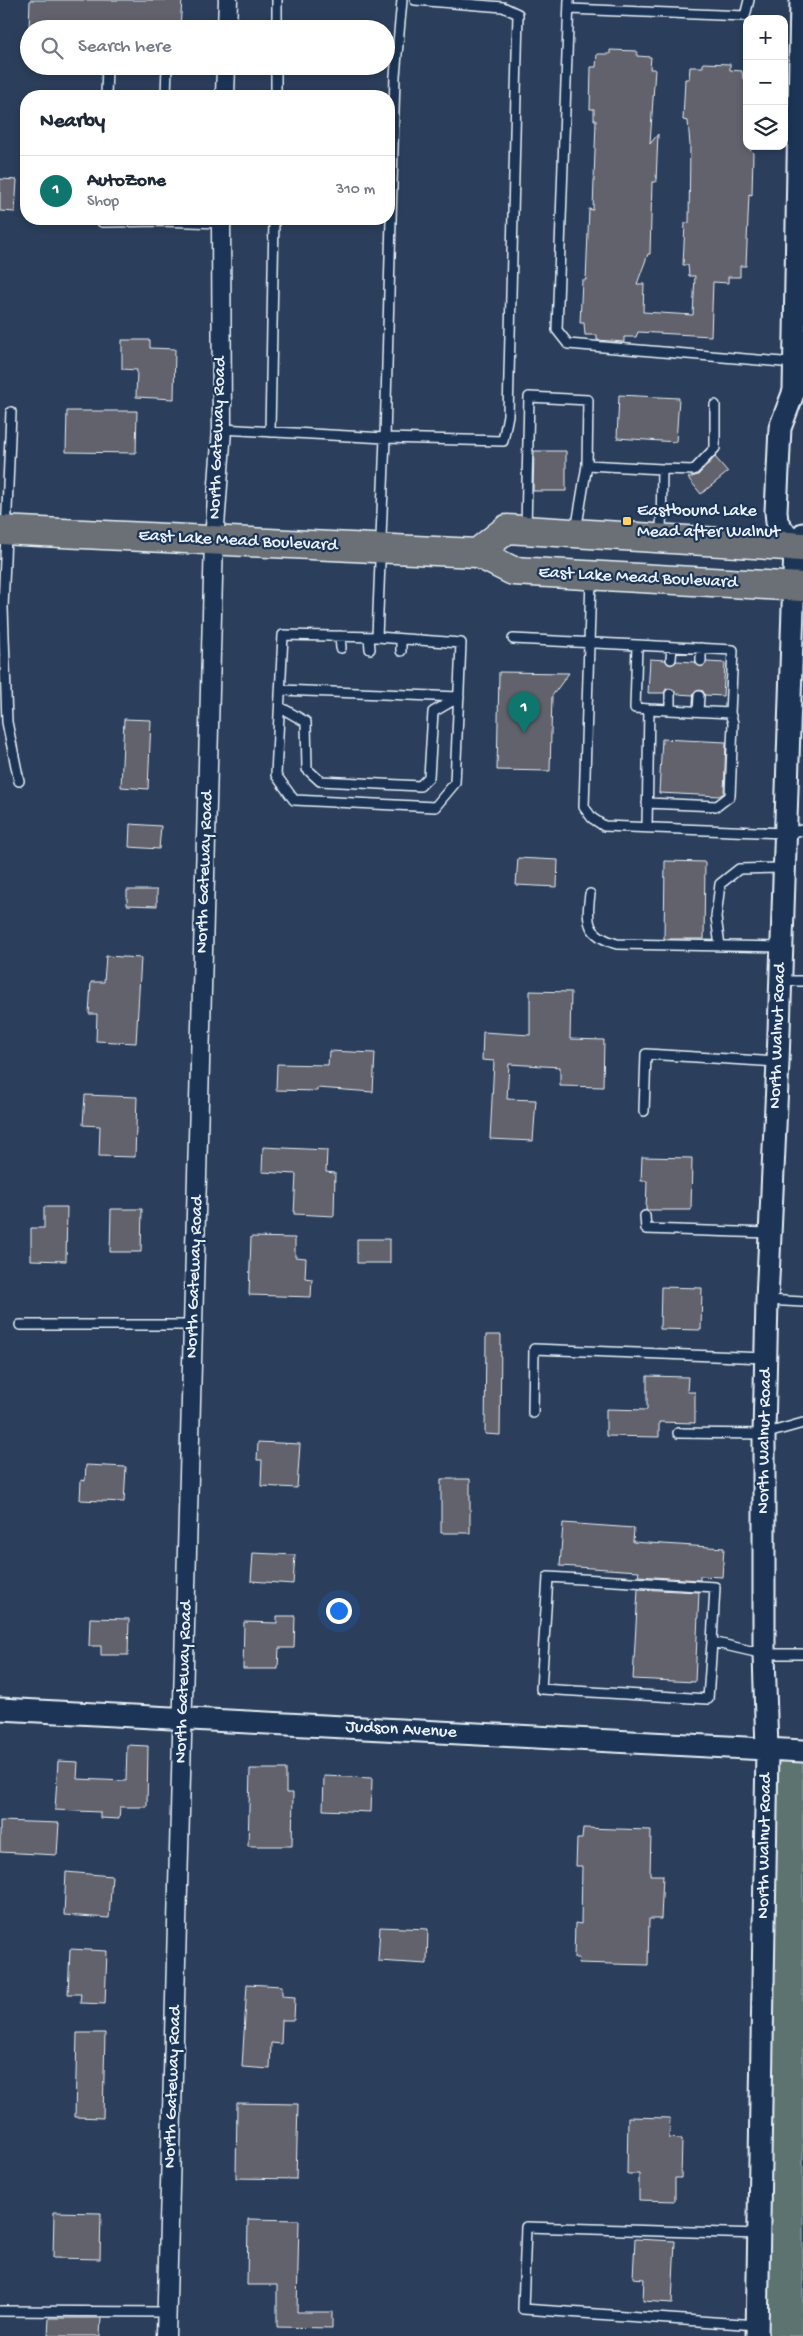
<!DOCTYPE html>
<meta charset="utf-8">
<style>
body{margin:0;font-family:"Gochi Hand",sans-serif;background:#f2f2f3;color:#1f2937}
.controls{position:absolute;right:15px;top:15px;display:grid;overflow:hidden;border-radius:10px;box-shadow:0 2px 8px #0003}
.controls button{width:45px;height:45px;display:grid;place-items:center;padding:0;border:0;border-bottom:1px solid #e0e1e3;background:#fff;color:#1f2937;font:25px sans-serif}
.you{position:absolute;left:338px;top:1610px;width:18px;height:18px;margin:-12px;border:4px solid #fff;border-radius:50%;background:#1a73e8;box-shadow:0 0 0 8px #1a73e833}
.badge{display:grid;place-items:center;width:32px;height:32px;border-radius:50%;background:#0f766e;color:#fff;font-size:16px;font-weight:700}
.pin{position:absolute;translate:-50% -41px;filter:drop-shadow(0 1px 2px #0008)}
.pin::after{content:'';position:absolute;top:26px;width:18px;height:15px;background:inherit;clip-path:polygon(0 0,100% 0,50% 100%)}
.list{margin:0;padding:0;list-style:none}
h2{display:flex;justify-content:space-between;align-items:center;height:65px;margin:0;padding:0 20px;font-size:21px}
h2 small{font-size:16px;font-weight:400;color:#747a83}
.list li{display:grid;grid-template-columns:32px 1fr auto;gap:15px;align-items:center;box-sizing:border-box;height:70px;padding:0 20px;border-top:1px solid #e0e1e3}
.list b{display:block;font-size:19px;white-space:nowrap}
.list p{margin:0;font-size:16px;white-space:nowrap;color:#747a83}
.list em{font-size:16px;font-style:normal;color:#747a83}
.icon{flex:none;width:28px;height:28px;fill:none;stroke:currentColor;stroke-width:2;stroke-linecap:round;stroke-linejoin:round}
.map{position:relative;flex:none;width:803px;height:2336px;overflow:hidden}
.search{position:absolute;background:#fff;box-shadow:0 2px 8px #0003;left:20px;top:20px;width:375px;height:55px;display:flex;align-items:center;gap:12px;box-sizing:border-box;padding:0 18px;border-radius:28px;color:#747a83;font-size:19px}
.panel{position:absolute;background:#fff;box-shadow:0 2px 8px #0003;left:20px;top:90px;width:375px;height:135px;border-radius:20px}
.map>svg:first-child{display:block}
</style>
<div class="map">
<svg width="803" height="2336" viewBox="0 0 803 2336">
<rect width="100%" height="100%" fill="#2b3e5b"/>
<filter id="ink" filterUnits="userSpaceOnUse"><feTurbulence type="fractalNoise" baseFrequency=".02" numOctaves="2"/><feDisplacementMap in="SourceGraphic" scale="10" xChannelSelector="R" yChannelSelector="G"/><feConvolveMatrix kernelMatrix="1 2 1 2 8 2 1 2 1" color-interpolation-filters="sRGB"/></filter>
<g filter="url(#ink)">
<!-- green -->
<path fill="#5d736f" stroke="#a2b2b4" d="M767 1750 803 1751V2336H756Z"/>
<!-- building -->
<path fill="#62626c" stroke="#e8f1f8" d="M30 0H182L180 28 59 22V29H29Z
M610 50 637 51V56L651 57 650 69H655L650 144 658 134 656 182H652L650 254H648L637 284H644L643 312 693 315 695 276H689L688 265H683L685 223H689L690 145 688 121 683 120 685 79H689L690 67H703V63L730 64V70L742 71 743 79H747V146L753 153 752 195 749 194 746 266H740V277H728V283L713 282 711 336 638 332 636 337H624V342L597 340V335H585L584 323H580L582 280H586L589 209 593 210 596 120H594V109H590L591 67H596L597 54H610Z
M0 179 17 180 15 212 0 211Z
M122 340H150V348L175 349 174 399 136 397 137 370 122 369Z
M619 395 679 398 676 442 617 438Z
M67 411H137L136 453 66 452Z
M534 451H566V491H533Z
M715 457 728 472 701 494 688 478 698 475Z
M650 659 665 660 671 665 677 661 695 662 701 667 707 662 725 663 723 696 705 695 703 691 699 690 693 695 676 694 670 688 666 689 664 693H648Z
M499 672 569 673 552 696 550 771 497 770Z
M124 719 151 720 148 789 121 787Z
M662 739 726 742 724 793 719 796 659 793Z
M130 824 161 826 159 849 129 847Z
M518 858 558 860 557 887 516 885Z
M665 861 705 862 704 939H664Z
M127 890H157V906L127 905Z
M106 956 141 958 136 1043 96 1041 97 1014H89L91 982H104Z
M530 991 571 992 570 1039 604 1040 603 1087 560 1086V1067L509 1064 507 1099 536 1100 533 1141 490 1139 494 1061 482 1060 483 1032 530 1035Z
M329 1051 375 1053 373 1092 317 1088V1091L276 1090 277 1064 328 1065Z
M85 1095 137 1097 135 1157 99 1156 100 1126 83 1125Z
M263 1147 327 1150 326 1172 335 1173 334 1216 294 1214 296 1174 262 1172Z
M642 1157 692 1158 691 1210H646L647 1181H641Z
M44 1207H67L66 1261 31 1260V1228H44Z
M111 1209H142L141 1252H110Z
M251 1237 295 1238V1257L306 1258 305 1278 312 1279 311 1297 249 1295Z
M357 1239H390V1263H357Z
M661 1287 702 1288 701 1330 660 1329Z
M486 1335H501L500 1435 485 1434Z
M647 1376 688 1377 687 1392H695V1423L659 1422V1437L606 1436V1409L647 1410Z
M258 1442 300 1444 297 1488 261 1486 262 1460H257Z
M86 1465 126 1467 124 1502 80 1500 81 1480 85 1481Z
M441 1479H470V1533H441Z
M563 1523 634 1528 633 1542 724 1548 722 1577 700 1576V1580L638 1576 639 1571 560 1566Z
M253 1553 295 1555 293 1584 251 1581Z
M638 1589 699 1592 695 1682 633 1679Z
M277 1616H295L294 1648H279L278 1669H243L244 1622 277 1623Z
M90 1618 129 1619 128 1655H101V1646H89Z
M127 1745 148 1746 147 1807H120L119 1819 100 1818V1812L55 1810 58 1761 78 1762 77 1779 126 1781Z
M250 1769H286V1793H293L292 1846H248Z
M324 1776 372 1778 371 1812 323 1810Z
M0 1821 59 1823 57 1855 0 1852Z
M583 1828 651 1830 650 1875H663L661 1919H649L648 1965 578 1963 579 1958H574L575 1923 581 1924 582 1866H576L577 1839H582Z
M66 1872 112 1876 109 1918 64 1915Z
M380 1927 428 1929 427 1964 378 1961Z
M70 1949 107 1951 105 2004 80 2003 81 1994H68Z
M247 1984 282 1986V1996L295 1997 294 2020H282L281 2044 271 2043 270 2069 242 2067Z
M77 2033H105L103 2118 75 2117Z
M237 2103 298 2104 296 2179 236 2178Z
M628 2117 670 2118 669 2138 682 2139 681 2178H675V2201L639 2200V2174H627Z
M54 2212 101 2213 100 2259 53 2258Z
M248 2219 299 2220 297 2312H332V2328L277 2327V2285H247Z
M635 2239 675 2241 672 2303 643 2301 644 2279 633 2278Z
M49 2318H101L100 2336H48Z"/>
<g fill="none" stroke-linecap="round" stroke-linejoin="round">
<defs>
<path id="service" d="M569 0 557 330 568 344 794 363
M569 9 745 16 749 0
M277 29V0
M106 96 107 66
M166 96 167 66
M276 96V66
M102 219V222L160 221V219
M160 221 221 223
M11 412 3 608 7 722 19 781
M222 429 385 438 503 441 508 415 518 14 503 7 415 0
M270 432 274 219
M526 528 529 397 588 400 587 465 662 469
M576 531 587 465
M661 536 662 469 694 470 715 448V405
M591 579 584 807 592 818 604 826 785 833 803 830
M340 636 341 648
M369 637 370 649
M377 637 283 635 276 775 294 800 435 807 455 783 461 643 377 637 385 438 395 76 402 0
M401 639V651
M513 639 637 645
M671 659 672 647
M701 661V648
M281 690 459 697
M280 707 306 722 307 769 320 781 420 786 429 777 433 712 459 697
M670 710V694
M698 711 699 696
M647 803 717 806 730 796 733 723 730 713
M647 827 649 709 635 708 637 645 733 650 730 713 649 709
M590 894C586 923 587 935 617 944L781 947
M720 946 716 917 720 884 739 869 783 868
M781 981H803
M644 1111 646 1054 778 1062
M645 1216 646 1229 769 1233
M767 1300 803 1302
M20 1325H193
M533 1413 534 1349 765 1358
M678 1433 764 1434 803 1423
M712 1642 715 1587 548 1577 541 1689 708 1699 712 1642 764 1654H803
M0 2311 167 2312
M757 2325 523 2309 526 2227 759 2234"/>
<path id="minor" d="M227 29 228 0
M225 96 226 66
M166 2336 214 540 222 429 221 219"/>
<path id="tertiary" d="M795 547 777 522 776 511 780 428 794 391 801 0
M0 1709 803 1751
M757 2336 767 1750 764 1654V1434L767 1300 778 1062 795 547 803 534"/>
<path id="primary" d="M0 530 477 553 513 571 803 587
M477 553 507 529 803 547"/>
</defs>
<!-- service casing -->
<use href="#service" stroke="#e8f1f8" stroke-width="12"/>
<!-- minor casing -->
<use href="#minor" stroke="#e8f1f8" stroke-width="21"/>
<!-- tertiary casing -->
<use href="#tertiary" stroke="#e8f1f8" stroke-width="25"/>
<!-- primary casing -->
<use href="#primary" stroke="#e8f1f8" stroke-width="31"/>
<!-- service -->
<use href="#service" stroke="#1d3557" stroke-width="9"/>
<!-- minor -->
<use href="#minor" stroke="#1d3557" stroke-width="18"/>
<!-- tertiary -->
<use href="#tertiary" stroke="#1d3557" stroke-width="21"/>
<!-- primary -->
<use href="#primary" stroke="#6a7074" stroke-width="28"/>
</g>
</g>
<!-- markers -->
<rect fill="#ffd166" stroke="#1d3557" stroke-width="2" x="622" y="516" width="10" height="10" rx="2.5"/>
<g text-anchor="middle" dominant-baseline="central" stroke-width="4.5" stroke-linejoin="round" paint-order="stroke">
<!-- street labels -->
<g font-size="18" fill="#e8f1f8" stroke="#1d3557">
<text transform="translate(218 438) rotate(-88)">North Gateway Road</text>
<text transform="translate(238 541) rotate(3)">East Lake Mead Boulevard</text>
<text transform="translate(638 578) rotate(3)">East Lake Mead Boulevard</text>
<text transform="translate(205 872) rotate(-88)">North Gateway Road</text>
<text transform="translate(778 1036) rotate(-88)">North Walnut Road</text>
<text transform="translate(195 1277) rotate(-88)">North Gateway Road</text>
<text transform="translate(765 1441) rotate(-89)">North Walnut Road</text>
<text transform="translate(184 1682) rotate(-88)">North Gateway Road</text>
<text transform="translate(401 1730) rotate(3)">Judson Avenue</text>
<text transform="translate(765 1846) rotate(-89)">North Walnut Road</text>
<text transform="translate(173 2087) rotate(-88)">North Gateway Road</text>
</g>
<!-- poi labels -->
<g font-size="18" fill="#e8f1f8" stroke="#1d3557" text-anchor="start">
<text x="637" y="511">Eastbound Lake<tspan x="637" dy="21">Mead after Walnut</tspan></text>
</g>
</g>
</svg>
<div class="controls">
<button>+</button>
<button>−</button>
<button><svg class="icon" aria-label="layers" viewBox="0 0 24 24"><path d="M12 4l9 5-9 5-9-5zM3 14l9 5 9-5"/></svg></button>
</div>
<div class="you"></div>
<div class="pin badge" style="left:524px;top:733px">1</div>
<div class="search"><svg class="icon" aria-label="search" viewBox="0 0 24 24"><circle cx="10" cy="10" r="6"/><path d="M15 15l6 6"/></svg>Search here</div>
<section class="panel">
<h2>Nearby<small></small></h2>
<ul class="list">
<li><span class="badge">1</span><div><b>AutoZone</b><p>Shop</p></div><em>310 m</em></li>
</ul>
</section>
</div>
